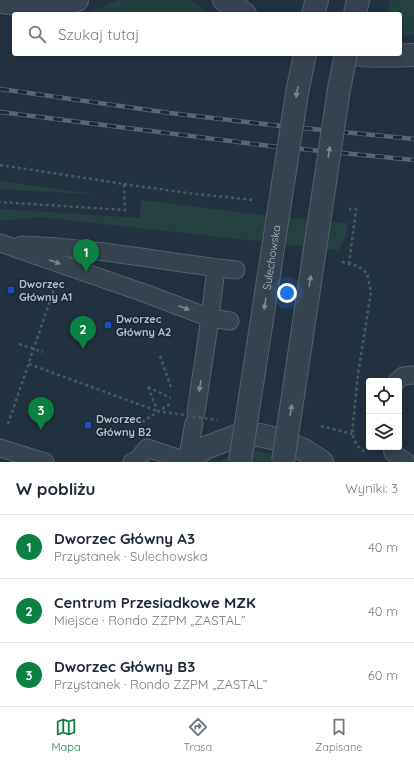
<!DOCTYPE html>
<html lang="pl">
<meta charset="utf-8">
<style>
body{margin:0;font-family:Quicksand,sans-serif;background:#f2f2f3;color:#1f2937}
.controls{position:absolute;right:12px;bottom:12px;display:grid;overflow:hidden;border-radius:4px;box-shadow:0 2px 10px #0003}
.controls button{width:36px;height:36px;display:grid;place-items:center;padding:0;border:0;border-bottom:1px solid #e0e1e3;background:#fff;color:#1f2937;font:20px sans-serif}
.you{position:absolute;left:287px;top:293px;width:14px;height:14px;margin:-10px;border:3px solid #fff;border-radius:50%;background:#1a73e8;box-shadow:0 0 0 6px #1a73e833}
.badge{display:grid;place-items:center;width:26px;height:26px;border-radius:50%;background:#0b8043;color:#fff;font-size:13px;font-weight:700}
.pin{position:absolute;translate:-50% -33px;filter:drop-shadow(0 1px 2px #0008)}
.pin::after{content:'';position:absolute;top:21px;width:14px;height:12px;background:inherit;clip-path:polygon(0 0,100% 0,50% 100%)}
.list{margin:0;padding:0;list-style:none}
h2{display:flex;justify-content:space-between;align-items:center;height:52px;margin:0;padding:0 16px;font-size:17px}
h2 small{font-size:13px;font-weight:400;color:#747a83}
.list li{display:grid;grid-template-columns:26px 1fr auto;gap:12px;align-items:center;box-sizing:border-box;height:64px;padding:0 16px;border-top:1px solid #e0e1e3}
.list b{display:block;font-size:15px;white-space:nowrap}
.list p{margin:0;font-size:13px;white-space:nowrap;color:#747a83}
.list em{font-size:13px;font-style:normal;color:#747a83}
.icon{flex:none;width:22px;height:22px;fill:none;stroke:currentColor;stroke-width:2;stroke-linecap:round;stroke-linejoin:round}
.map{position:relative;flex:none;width:414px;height:462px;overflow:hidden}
.search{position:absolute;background:#fff;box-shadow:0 2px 10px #0003;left:12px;right:12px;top:12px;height:44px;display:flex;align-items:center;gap:10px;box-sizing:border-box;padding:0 14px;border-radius:4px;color:#747a83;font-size:15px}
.sheet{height:244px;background:#fff}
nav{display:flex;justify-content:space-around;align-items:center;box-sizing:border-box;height:56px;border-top:1px solid #e0e1e3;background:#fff;font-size:11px;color:#747a83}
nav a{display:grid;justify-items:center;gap:2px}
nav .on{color:#0b8043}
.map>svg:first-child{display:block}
</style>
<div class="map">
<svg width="414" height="462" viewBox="0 0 414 462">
<rect width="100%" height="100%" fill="#223140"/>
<!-- green -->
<path fill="#244041" d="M120 0H190L211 14H84Z
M390 0H414V35L408 36 400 35V14H387Z
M0 181 102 195 0 189Z
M141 200 247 213 348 223 346 236 338 250 39 217 0 221V209L140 218Z
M253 450 273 454 290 462H220L233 454Z"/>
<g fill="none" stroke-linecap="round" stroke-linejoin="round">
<defs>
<path id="service" d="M0 243 147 294 210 318 196 412
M21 245C93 247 164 262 236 270
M216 268 210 318 230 321
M397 381 403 376 414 375
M392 447 393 453 406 462
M0 448 45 462
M132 462 137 460 147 448 187 461 194 423"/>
<path id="minor" d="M224 0 245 14
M0 2 40 7 60 6 77 0
M353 54C373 57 394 56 414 55
M186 462 205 448 234 437 260 435 280 440 304 450 322 462"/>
<path id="tertiary" d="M313 14 317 0
M355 14 358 0"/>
</defs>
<!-- service casing -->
<use href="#service" stroke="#54616e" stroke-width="19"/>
<!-- minor casing -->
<use href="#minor" stroke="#54616e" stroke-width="24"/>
<!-- tertiary casing -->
<use href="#tertiary" stroke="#54616e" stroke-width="24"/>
<!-- path -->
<path stroke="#425d5e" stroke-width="2.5" stroke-dasharray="3 3" stroke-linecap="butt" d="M0 165 124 184 125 210 0 202
M124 184 187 193 253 200
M342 262 358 266 367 273 371 292 358 374 352 434 357 446 366 453
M349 264 356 209H349
M19 344 43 352
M160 356 172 390
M29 364 157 411
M148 387 171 398
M148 387 157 410
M142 422 170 404
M8 424 54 289
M321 426 352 434"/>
<!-- service -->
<use href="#service" stroke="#364350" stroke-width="17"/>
<!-- minor -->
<use href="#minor" stroke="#364350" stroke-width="22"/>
<!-- tertiary -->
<use href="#tertiary" stroke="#364350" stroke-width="22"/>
<defs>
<path id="rail" d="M0 89 170 113 272 125 414 139
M0 112 270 146 414 160"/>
</defs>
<!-- rail casing -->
<use href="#rail" stroke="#586777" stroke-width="4.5"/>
<!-- rail -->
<use href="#rail" stroke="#1b2835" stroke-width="3" stroke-dasharray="9" stroke-linecap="butt"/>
<defs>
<g id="tertiary-bridge">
<path id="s1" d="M240 462 297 93 305 54"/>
<path d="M283 462 339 89 346 54"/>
</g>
</defs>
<!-- tertiary-bridge casing -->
<use href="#tertiary-bridge" stroke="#54616e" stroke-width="24" stroke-linecap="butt"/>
<!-- path-bridge -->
<path stroke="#425d5e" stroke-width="2.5" stroke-dasharray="3 3" stroke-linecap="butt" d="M157 411 217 420"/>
<!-- tertiary-bridge -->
<use href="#tertiary-bridge" stroke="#364350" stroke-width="22"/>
</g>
<!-- one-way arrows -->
<defs><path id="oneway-solid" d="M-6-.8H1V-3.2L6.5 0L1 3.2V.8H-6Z"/></defs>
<g fill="#7a8794">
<use href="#oneway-solid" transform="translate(297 92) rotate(100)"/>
<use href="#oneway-solid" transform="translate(329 152) rotate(-81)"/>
<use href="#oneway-solid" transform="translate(55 262) rotate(20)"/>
<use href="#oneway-solid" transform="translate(310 281) rotate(-81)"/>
<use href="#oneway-solid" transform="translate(265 304) rotate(99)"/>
<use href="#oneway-solid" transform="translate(184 308) rotate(21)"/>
<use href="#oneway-solid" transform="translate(200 386) rotate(99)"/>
<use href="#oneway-solid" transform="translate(291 410) rotate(-81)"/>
</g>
<!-- markers -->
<g fill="#1a4fb4" stroke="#1b2835" stroke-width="1.5">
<rect x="7" y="286" width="8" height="8" rx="2"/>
<rect x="104" y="321" width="8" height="8" rx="2"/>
<rect x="84" y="421" width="8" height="8" rx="2"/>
</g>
<g text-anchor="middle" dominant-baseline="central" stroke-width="3" stroke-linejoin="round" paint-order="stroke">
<!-- street labels -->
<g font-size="11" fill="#b2becb" stroke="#1b2835">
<text stroke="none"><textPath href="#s1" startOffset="207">Sulechowska</textPath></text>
</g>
<!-- poi labels -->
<g font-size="11" font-weight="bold" fill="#b2becb" stroke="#1b2835" text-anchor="start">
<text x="19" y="284">Dworzec<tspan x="19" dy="13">Główny A1</tspan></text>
<text x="116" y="319">Dworzec<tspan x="116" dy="13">Główny A2</tspan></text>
<text x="96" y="419">Dworzec<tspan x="96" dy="13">Główny B2</tspan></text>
</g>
</g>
</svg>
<div class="controls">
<button><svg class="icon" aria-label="locate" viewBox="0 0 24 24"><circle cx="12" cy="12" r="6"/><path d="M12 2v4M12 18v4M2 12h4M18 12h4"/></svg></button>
<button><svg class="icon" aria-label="layers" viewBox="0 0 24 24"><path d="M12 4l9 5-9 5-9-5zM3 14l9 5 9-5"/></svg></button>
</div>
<div class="you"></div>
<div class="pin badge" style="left:86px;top:272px">1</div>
<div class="pin badge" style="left:83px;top:349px">2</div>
<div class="pin badge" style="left:41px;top:430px">3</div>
<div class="search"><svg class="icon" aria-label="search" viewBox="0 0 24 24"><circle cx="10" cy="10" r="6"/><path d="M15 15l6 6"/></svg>Szukaj tutaj</div>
</div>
<section class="sheet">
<h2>W pobliżu<small>Wyniki: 3</small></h2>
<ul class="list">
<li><span class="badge">1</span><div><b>Dworzec Główny A3</b><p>Przystanek · Sulechowska</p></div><em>40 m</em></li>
<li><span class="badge">2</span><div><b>Centrum Przesiadkowe MZK</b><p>Miejsce · Rondo ZZPM „ZASTAL”</p></div><em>40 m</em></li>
<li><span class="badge">3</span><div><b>Dworzec Główny B3</b><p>Przystanek · Rondo ZZPM „ZASTAL”</p></div><em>60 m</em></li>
</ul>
</section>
<nav>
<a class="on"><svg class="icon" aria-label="map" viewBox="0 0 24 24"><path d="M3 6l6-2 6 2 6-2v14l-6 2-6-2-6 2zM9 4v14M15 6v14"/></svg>Mapa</a>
<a><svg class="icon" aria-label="directions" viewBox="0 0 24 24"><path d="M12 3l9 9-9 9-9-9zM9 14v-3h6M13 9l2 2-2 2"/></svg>Trasa</a>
<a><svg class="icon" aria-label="saved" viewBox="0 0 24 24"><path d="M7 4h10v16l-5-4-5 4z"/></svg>Zapisane</a>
</nav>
